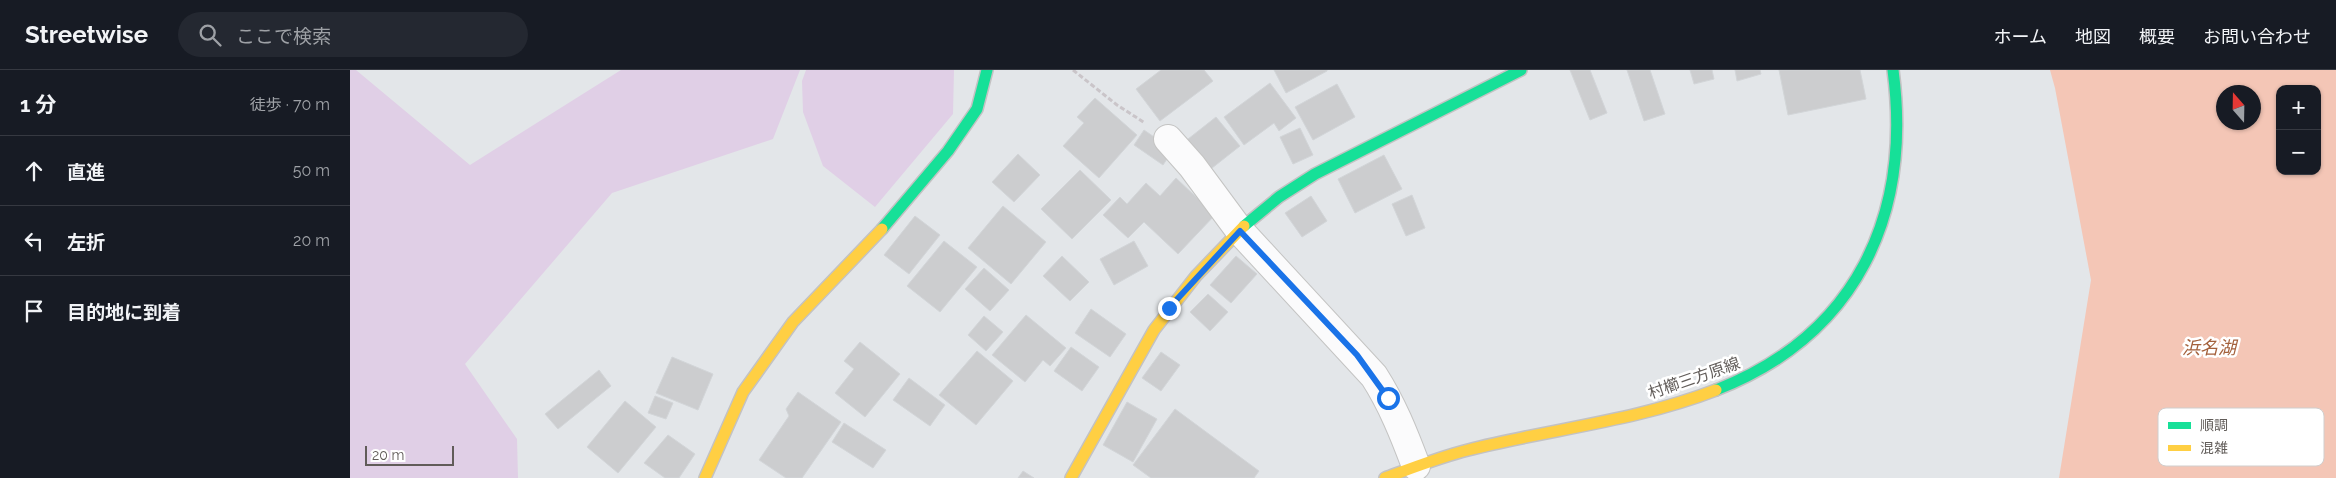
<!DOCTYPE html>
<html lang="ja">
<meta charset="utf-8">
<style>
body{margin:0;font-family:Raleway,"Noto Sans JP",sans-serif;background:#242831;color:#f1f3f6}
.controls{position:absolute;right:15px;top:15px;display:grid;overflow:hidden;border-radius:10px;box-shadow:0 1px 4px #0004}
.controls button{width:45px;height:45px;display:grid;place-items:center;padding:0;border:0;border-bottom:1px solid #363941;background:#171b24;color:#f1f3f6;font:25px sans-serif}
.compass{position:absolute;left:1866px;top:15px;width:45px;height:45px;border-radius:50%;background:#171b24;box-shadow:0 1px 4px #0004;rotate:340deg}
.scale{position:absolute;left:15px;bottom:12px;width:89px;box-sizing:border-box;padding-left:5px;border:2px solid #615c59;border-top:0;font-size:14px;line-height:18px;white-space:nowrap;color:#615c59;-webkit-text-stroke:4px #fff;paint-order:stroke}
.stop{position:absolute;width:15px;height:15px;margin:-11px;border:4px solid #1a73e8;border-radius:50%;background:#fff}
.stop.end{background:#1a73e8;border-color:#fff;box-shadow:0 1px 5px #0008}
.list{margin:0;padding:0;list-style:none}
h2{display:flex;justify-content:space-between;align-items:center;height:65px;margin:0;padding:0 20px;font-size:21px}
h2 small{font-size:16px;font-weight:400;color:#9ea1a6}
.list li{display:grid;grid-template-columns:32px 1fr auto;gap:15px;align-items:center;box-sizing:border-box;height:70px;padding:0 20px;border-top:1px solid #363941}
.list b{display:block;font-size:19px;white-space:nowrap}
.list em{font-size:16px;font-style:normal;color:#9ea1a6}
.icon{flex:none;width:28px;height:28px;fill:none;stroke:currentColor;stroke-width:2;stroke-linecap:round;stroke-linejoin:round}
.map{position:relative;flex:none;width:1986px;height:408px;overflow:hidden}
header{display:flex;align-items:center;gap:30px;box-sizing:border-box;height:70px;padding:0 25px;background:#171b24;border-bottom:1px solid #363941}
header strong{font-size:24px}
nav{display:flex;gap:28px;margin-inline-start:auto;font-size:18px}
.search{width:350px;height:45px;background:#242831;display:flex;align-items:center;gap:12px;box-sizing:border-box;padding:0 18px;border-radius:28px;color:#9ea1a6;font-size:19px}
main{display:flex}
aside{flex:1;background:#171b24}
.map>svg:first-child{display:block}
</style>
<header>
<strong>Streetwise</strong>
<div class="search"><svg class="icon" aria-label="search" viewBox="0 0 24 24"><circle cx="10" cy="10" r="6"/><path d="M15 15l6 6"/></svg>ここで検索</div>
<nav><a>ホーム</a><a>地図</a><a>概要</a><a>お問い合わせ</a></nav>
</header>
<main>
<aside>
<h2>1 分<small>徒歩 · 70 m</small></h2>
<ul class="list">
<li><svg class="icon" aria-label="ahead" viewBox="0 0 24 24"><path d="M12 20V5M6 11l6-6 6 6"/></svg><div><b>直進</b></div><em>50 m</em></li>
<li><svg class="icon" aria-label="left" viewBox="0 0 24 24"><path d="M17 20v-9H6M10 6l-5 5 5 5"/></svg><div><b>左折</b></div><em>20 m</em></li>
<li><svg class="icon" aria-label="arrive" viewBox="0 0 24 24"><path d="M6 21V4h12l-3 4 3 4H6"/></svg><div><b>目的地に到着</b></div></li>
</ul>
</aside>
<div class="map">
<svg width="1986" height="408" viewBox="0 0 1986 408">
<rect width="100%" height="100%" fill="#e3e6e9"/>
<!-- green -->
<path fill="#e0cfe6" d="M0 0H6L120 95 271 0H450L423 69 262 123 115 294 167 369 168 408H0Z
M456 0H604L603 44 525 137 473 96 453 42 452 11Z"/>
<!-- water -->
<path fill="#f4c6b6" fill-rule="evenodd" d="M1700 0H1986V408H1709L1741 210 1705 18ZM1930 19H1967V101H1930ZM1874 22H1904V52H1874Z"/>
<!-- building -->
<path fill="#cccdcf" stroke="#d2d5d8" d="M811 0H854L863 11 810 51 786 19Z
M924 0H977V1L936 23Z
M1220 0H1240L1257 43 1240 50Z
M1277 0H1300L1315 44 1294 51Z
M1340 0H1362L1364 9 1344 14Z
M1385 0H1410L1411 4 1387 11Z
M1429 0H1510L1516 29 1438 45Z
M920 13 946 48 929 61 924 53 894 75 874 47Z
M987 14 1005 47 963 70 945 37Z
M745 28 787 65 749 108 713 76 734 53 727 47Z
M866 47 890 76 857 102 833 73Z
M950 58 963 85 943 94 930 67Z
M794 60 823 80 813 95 784 75Z
M668 84 690 105 664 132 642 112Z
M1034 85 1052 119 1005 143 988 109Z
M730 100 761 130 722 169 691 139Z
M826 108 865 145 828 184 794 152 778 168 753 145 770 127 777 134 796 113 810 126Z
M1062 125 1075 158 1056 166 1042 134Z
M961 126 977 151 952 167 935 143Z
M653 136 696 172 661 214 618 178Z
M565 146 590 165 559 204 534 185Z
M594 171 627 197 590 242 557 216Z
M784 171 798 196 764 215 750 189Z
M712 186 739 212 720 231 693 206Z
M886 186 907 204 881 233 860 215Z
M634 198 659 220 640 241 615 219Z
M858 224 878 242 860 261 840 242Z
M741 239 776 264 760 287 725 263Z
M676 245 716 278 700 296 693 290 675 312 642 285Z
M634 246 653 262 636 281 618 265Z
M510 272 550 304 515 347 485 323 504 299 494 291Z
M721 277 749 297 732 321 704 301Z
M627 281 663 311 626 355 589 325Z
M811 282 830 295 811 321 792 308Z
M322 287 363 304 348 340 306 323Z
M249 300 261 316 208 359 195 344Z
M559 308 595 335 580 356 543 330Z
M448 322 491 352 452 408H436L409 390 439 346 436 339Z
M305 326 323 333 316 349 298 343Z
M275 331 306 357 268 403 237 377Z
M777 332 807 349 783 392 753 375Z
M825 339 909 401 904 408H801L783 395Z
M494 353 536 380 523 398 482 372Z
M318 365 345 384 329 408H315L294 393Z
M673 401 684 408H668Z"/>
<g fill="none" stroke-linecap="round" stroke-linejoin="round">
<defs>
<path id="street" d="M818 69 842 96 890 161 1024 306C1042 334 1054 364 1066 396"/>
<path id="fast" d="M894 156 929 127 965 104 1171 0
M532 159 598 81 627 39 637 0
M1366 320C1507 265 1562 145 1543 0"/>
<path id="slow" d="M355 408 393 322 443 252 532 159
M721 408 804 260 846 206 894 156
M1035 408C1062 398 1090 387 1118 380 1200 359 1286 351 1366 320"/>
</defs>
<!-- street casing -->
<use href="#street" stroke="#c4c4c3" stroke-width="30"/>
<!-- fast casing -->
<use href="#fast" stroke="#c3c2c3" stroke-width="14"/>
<!-- slow casing -->
<use href="#slow" stroke="#c3c2c3" stroke-width="14"/>
<!-- path -->
<path stroke="#cac5c9" stroke-width="3" stroke-dasharray="5 2.5" stroke-linecap="butt" d="M723 0 767 35 795 53"/>
<!-- street -->
<use href="#street" stroke="#fbfbfc" stroke-width="28"/>
<!-- fast -->
<use href="#fast" stroke="#16e098" stroke-width="11"/>
<!-- slow -->
<use href="#slow" stroke="#ffcf43" stroke-width="11"/>
</g>
<g fill="none" stroke-linecap="round" stroke-linejoin="round">
<!-- route -->
<path stroke="#1a73e8" stroke-width="6" d="M819 238 890 161 1007 285 1038 328"/>
</g>
<g text-anchor="middle" dominant-baseline="central" stroke-width="5" stroke-linejoin="round" paint-order="stroke">
<!-- street labels -->
<g font-size="16" fill="#615c59" stroke="#fff">
<text transform="translate(1344 308) rotate(-19)">村櫛三方原線</text>
</g>
<!-- water labels -->
<g font-size="18" font-style="italic" fill="#a4613c" stroke="#fff">
<text x="1859" y="277">浜名湖</text>
</g>
</g>
<!-- legend -->
<rect x="1808" y="338" width="166" height="58" rx="8" fill="#fff" stroke="#d0cecd" stroke-width="1"/>
<rect x="1818" y="352" width="23" height="7" fill="#16e098"/>
<rect x="1818" y="375" width="23" height="6" fill="#ffcf43"/>
<g font-size="14" fill="#615c59">
<text x="1850" y="360">順調</text>
<text x="1850" y="383">混雑</text>
</g>
</svg>
<div class="controls">
<button>+</button>
<button>−</button>
</div>
<svg class="compass" viewBox="-18 -18 36 36"><path d="M0-13l5 13h-10z" fill="#e53935"/><path d="M0 13l5-13h-10z" fill="#9ea1a6"/></svg>
<div class="scale">20 m</div>
<div class="stop" style="left:1038px;top:328px"></div>
<div class="stop end" style="left:819px;top:238px"></div>
</div>
</main>
